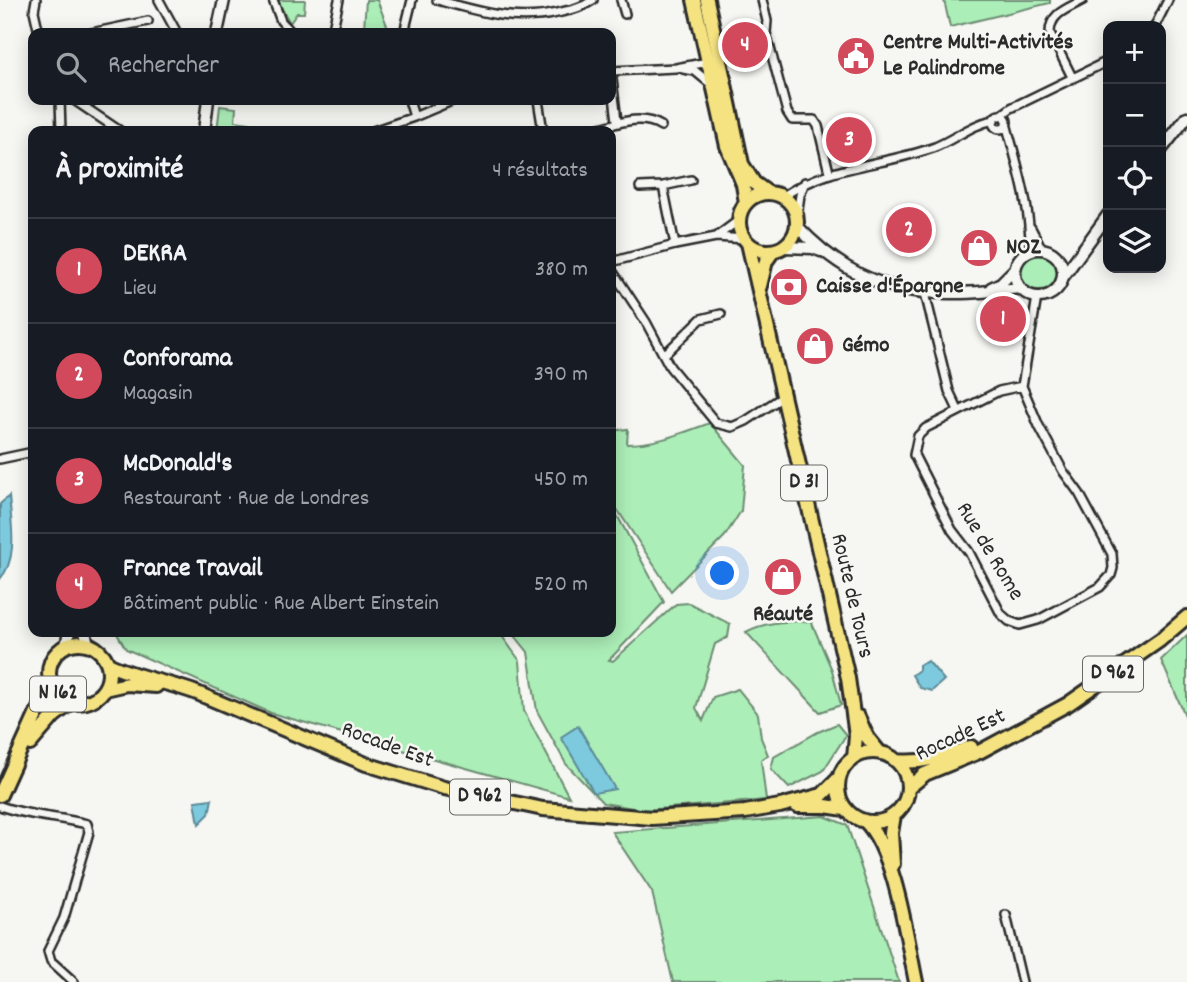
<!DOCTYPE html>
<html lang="fr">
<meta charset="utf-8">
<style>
body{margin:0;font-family:Dekko,sans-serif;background:#242831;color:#f1f3f6}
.controls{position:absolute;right:21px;top:21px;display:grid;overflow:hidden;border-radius:14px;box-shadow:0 4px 18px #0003}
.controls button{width:63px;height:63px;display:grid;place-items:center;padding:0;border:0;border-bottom:2px solid #363941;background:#171b24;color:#f1f3f6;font:35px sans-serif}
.you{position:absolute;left:723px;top:574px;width:24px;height:24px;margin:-18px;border:5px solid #fff;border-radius:50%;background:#1a73e8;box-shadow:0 0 0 10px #1a73e833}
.badge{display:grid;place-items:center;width:46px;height:46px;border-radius:50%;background:#d1495b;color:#fff;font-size:23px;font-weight:700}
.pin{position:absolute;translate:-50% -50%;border:4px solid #fff;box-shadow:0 2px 7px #0006}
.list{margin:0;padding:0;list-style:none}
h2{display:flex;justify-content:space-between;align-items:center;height:91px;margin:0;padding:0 28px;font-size:30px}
h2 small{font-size:23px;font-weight:400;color:#9ea1a6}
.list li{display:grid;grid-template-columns:46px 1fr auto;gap:21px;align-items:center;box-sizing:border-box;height:105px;padding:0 28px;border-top:2px solid #363941}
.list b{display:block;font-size:26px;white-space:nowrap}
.list p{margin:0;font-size:23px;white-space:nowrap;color:#9ea1a6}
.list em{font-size:23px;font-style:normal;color:#9ea1a6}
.icon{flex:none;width:38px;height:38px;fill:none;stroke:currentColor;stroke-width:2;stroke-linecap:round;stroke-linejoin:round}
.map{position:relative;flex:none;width:1187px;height:982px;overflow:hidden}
.search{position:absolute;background:#171b24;box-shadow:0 4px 18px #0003;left:28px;top:28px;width:588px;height:77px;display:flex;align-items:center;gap:18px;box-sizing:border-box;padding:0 24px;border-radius:14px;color:#9ea1a6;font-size:26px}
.panel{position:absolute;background:#171b24;box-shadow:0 4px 18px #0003;left:28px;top:126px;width:588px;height:511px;border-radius:14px}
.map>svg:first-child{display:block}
</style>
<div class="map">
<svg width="1187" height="982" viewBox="0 0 1187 982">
<rect width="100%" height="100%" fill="#f6f6f2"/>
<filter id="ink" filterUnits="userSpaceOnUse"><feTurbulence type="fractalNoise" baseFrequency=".0143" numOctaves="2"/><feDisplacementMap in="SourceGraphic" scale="14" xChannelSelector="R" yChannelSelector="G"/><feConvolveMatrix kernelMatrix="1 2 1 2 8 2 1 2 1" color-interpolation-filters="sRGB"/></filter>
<g filter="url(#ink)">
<!-- green -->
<path fill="#aceeb8" stroke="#6c8c72" stroke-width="2" d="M277 0H305L304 13H297L290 23Z
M366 0H377L390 33 337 29 338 26 364 28Z
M944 0H1050V3L950 27Z
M220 106 236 108 235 121 250 123 249 131H217Z
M1021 272a18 18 0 1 1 36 0a18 18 0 1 1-36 0Z
M710 423 745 465 741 511 725 536 671 591 611 500V431L628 429 627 444C657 444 682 433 710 423Z
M611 504 664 602 609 660 613 661 676 604 689 603 730 624 728 637 715 644 696 708 703 721 713 697 738 689 758 714 761 738 768 755 761 760 766 800 645 810 603 803 566 764 537 711 528 652 512 632H611Z
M811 621 832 670 841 705 820 712 746 632C766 621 788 622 811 621Z
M116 632H499L520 661 524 711 569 797 271 713 126 649Z
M1187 635V720L1161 660Z
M837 724 846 735 823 771 789 788 771 769 774 757 818 732Z
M824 816 847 825 899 982H673L652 892 612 832Z"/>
<!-- water -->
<path fill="#7dc9dd" stroke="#5c8a96" stroke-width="2" d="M9 496C11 522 19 558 0 579V504Z
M928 661 944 680 932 691 920 688 912 675 919 670V665Z
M578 726 615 789 594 793 561 737Z
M212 799 209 814 199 824 195 801Z"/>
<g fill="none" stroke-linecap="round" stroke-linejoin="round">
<defs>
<path id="minor" d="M36 0 34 11 39 33
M159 0 177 33
M273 0 281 21 292 33
M437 0C477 11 515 23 557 13 571 10 582 8 593 0
M621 0 625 14
M762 0 767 21 766 33 787 112 792 120H814L818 126 829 172
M1155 26 1168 0
M91 33 148 21
M332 33 339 0
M404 33 412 0
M683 69 695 71 712 85
M611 71 676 68 708 62 710 64
M611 71 617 121
M1072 77 1050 33C1050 13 1067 9 1083 0
M60 100 61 131
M74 100 120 131
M409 100 414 117
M538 100 543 131
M993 122a7 7 0 1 1 14 0a7 7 0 1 1-14 0Z
M1000 116 1011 108 1108 61
M1006 123C1017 165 1031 207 1030 250
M373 131 414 117 454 100
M589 131C611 126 639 112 661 126
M663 186 675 245
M640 187 663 186 691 180
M782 197C832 163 881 167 935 147 955 139 972 124 994 120
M797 217 800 195 805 182
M1031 228 1042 249
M716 237 739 220
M611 262 675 245 716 237 745 239
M611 269 646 322 670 367 716 423 732 427 746 421 784 396
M925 293 949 391 958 410
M664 355 701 319 721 314
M1022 386 999 391 926 428 918 436 914 455 952 530 969 552 1001 614 1009 621 1020 625 1038 620 1100 587 1111 575 1113 568 1112 554 1079 493 1063 471 1039 426 1022 386 1037 297
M0 459 33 452
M0 806C28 816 58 817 87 824L89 832 64 918 48 951 51 961 74 982
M1006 915 1022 982"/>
<path id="tertiary" d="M217 33 224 0
M204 131 208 100
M1161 150 1187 117
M797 226C865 298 927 299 1020 288
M783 247 813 248 821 251
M1015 273a24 24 0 1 1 48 0a24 24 0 1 1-48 0Z
M1063 277 1108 215
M991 288 1001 283 1015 269
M85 632 88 644
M66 646 69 632"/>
<path id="primary" d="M694 0 727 146 743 184 746 203
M707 0 742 164 754 183 768 193
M739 222a29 29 0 1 1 58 0a29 29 0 1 1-58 0Z
M748 243 848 678 856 736 854 758
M760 286 766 261 773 251
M49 673a30 30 0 1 1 60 0a30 30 0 1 1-60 0Z
M108 664C137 678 168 682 197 693L366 764 444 788 543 809 652 818 745 812 780 806 822 795 839 778
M105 689 127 684 156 686
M858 717 867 737 880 753
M30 744 54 716 72 702
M838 787a35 35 0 1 1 70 0a35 35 0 1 1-70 0Z
M896 761C923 764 946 756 971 747
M908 788 925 774 979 752 1068 704 1160 640 1187 617
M0 795 51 682
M797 806H825L845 809
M865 821C895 850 907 940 916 982
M893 864 891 833 894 815"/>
</defs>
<!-- minor casing -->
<use href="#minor" stroke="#2b2b2b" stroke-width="12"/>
<!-- tertiary casing -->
<use href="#tertiary" stroke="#2b2b2b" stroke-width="15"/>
<!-- primary casing -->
<use href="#primary" stroke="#2b2b2b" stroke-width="18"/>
<!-- minor -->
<use href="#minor" stroke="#f6f6f2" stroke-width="7"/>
<!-- tertiary -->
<use href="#tertiary" stroke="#f6f6f2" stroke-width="10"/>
<!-- primary -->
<use href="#primary" stroke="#f5e382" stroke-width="12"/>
</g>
</g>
<!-- icons -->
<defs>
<symbol id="civic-disc" viewBox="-11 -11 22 22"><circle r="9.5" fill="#d1495b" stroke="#f6f6f2"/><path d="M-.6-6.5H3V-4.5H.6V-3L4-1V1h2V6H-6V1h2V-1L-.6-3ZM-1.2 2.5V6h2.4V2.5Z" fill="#fff"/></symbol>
<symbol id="shop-disc" viewBox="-11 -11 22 22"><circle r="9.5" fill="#d1495b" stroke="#f6f6f2"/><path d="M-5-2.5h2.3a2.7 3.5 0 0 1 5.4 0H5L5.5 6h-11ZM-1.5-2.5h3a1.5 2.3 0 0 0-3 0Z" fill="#fff"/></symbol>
<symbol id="bank-disc" viewBox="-11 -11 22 22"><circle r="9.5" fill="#d1495b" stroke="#f6f6f2"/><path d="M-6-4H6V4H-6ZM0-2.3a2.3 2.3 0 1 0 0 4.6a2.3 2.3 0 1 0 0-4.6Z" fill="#fff"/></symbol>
</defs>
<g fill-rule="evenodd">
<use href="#civic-disc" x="834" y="34" width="44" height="44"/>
<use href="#shop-disc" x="957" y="226" width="44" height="44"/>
<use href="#bank-disc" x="767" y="265" width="44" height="44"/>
<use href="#shop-disc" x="793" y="324" width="44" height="44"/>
<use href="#shop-disc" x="761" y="555" width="44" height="44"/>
</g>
<g text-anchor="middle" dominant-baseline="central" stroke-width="5" stroke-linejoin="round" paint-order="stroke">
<!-- shield labels -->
<g fill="#f6f6f2" stroke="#686867" stroke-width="2">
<rect x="781" y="465.5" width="46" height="35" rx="5"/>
<rect x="1083" y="656.5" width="60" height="35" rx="5"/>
<rect x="30" y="676.5" width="56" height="35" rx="5"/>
<rect x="450" y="779.5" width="60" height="35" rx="5"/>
</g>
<g font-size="21" font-weight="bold" fill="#2b2b2b">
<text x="804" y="483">D 31</text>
<text x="1113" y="674">D 962</text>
<text x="58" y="694">N 162</text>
<text x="480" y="797">D 962</text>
</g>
<!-- poi labels -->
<g font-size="23" font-weight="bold" fill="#2b2b2b" stroke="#f6f6f2" text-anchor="start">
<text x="883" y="43">Centre Multi-Activités<tspan x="883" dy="26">Le Palindrome</tspan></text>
<text x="1006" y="248">NOZ</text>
<text x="816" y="287">Caisse d'Épargne</text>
<text x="842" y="346">Gémo</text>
<text x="783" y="615" text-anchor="middle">Réauté</text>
</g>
<!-- street labels -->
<g font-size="23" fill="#2b2b2b" stroke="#f6f6f2">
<text transform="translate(989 552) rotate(59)">Rue de Rome</text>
<text transform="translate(851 596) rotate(77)">Route de Tours</text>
<text transform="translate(961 736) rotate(-25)">Rocade Est</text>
<text transform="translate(387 746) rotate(20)">Rocade Est</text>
</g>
</g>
</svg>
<div class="controls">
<button>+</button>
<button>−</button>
<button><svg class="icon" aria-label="locate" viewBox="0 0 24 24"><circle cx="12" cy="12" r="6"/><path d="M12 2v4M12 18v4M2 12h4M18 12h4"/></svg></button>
<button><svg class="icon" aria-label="layers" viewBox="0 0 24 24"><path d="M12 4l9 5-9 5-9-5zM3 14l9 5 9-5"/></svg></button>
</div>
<div class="you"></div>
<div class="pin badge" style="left:1003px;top:319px">1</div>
<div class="pin badge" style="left:909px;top:230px">2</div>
<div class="pin badge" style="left:849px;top:140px">3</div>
<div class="pin badge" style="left:745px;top:45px">4</div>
<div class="search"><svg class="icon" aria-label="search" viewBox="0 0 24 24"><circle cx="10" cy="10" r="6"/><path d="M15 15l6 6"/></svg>Rechercher</div>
<section class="panel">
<h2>À proximité<small>4 résultats</small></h2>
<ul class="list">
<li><span class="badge">1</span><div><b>DEKRA</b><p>Lieu</p></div><em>380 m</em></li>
<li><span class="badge">2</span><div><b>Conforama</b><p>Magasin</p></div><em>390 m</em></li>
<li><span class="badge">3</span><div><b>McDonald's</b><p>Restaurant · Rue de Londres</p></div><em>450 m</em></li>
<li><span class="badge">4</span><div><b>France Travail</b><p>Bâtiment public · Rue Albert Einstein</p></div><em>520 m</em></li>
</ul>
</section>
</div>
